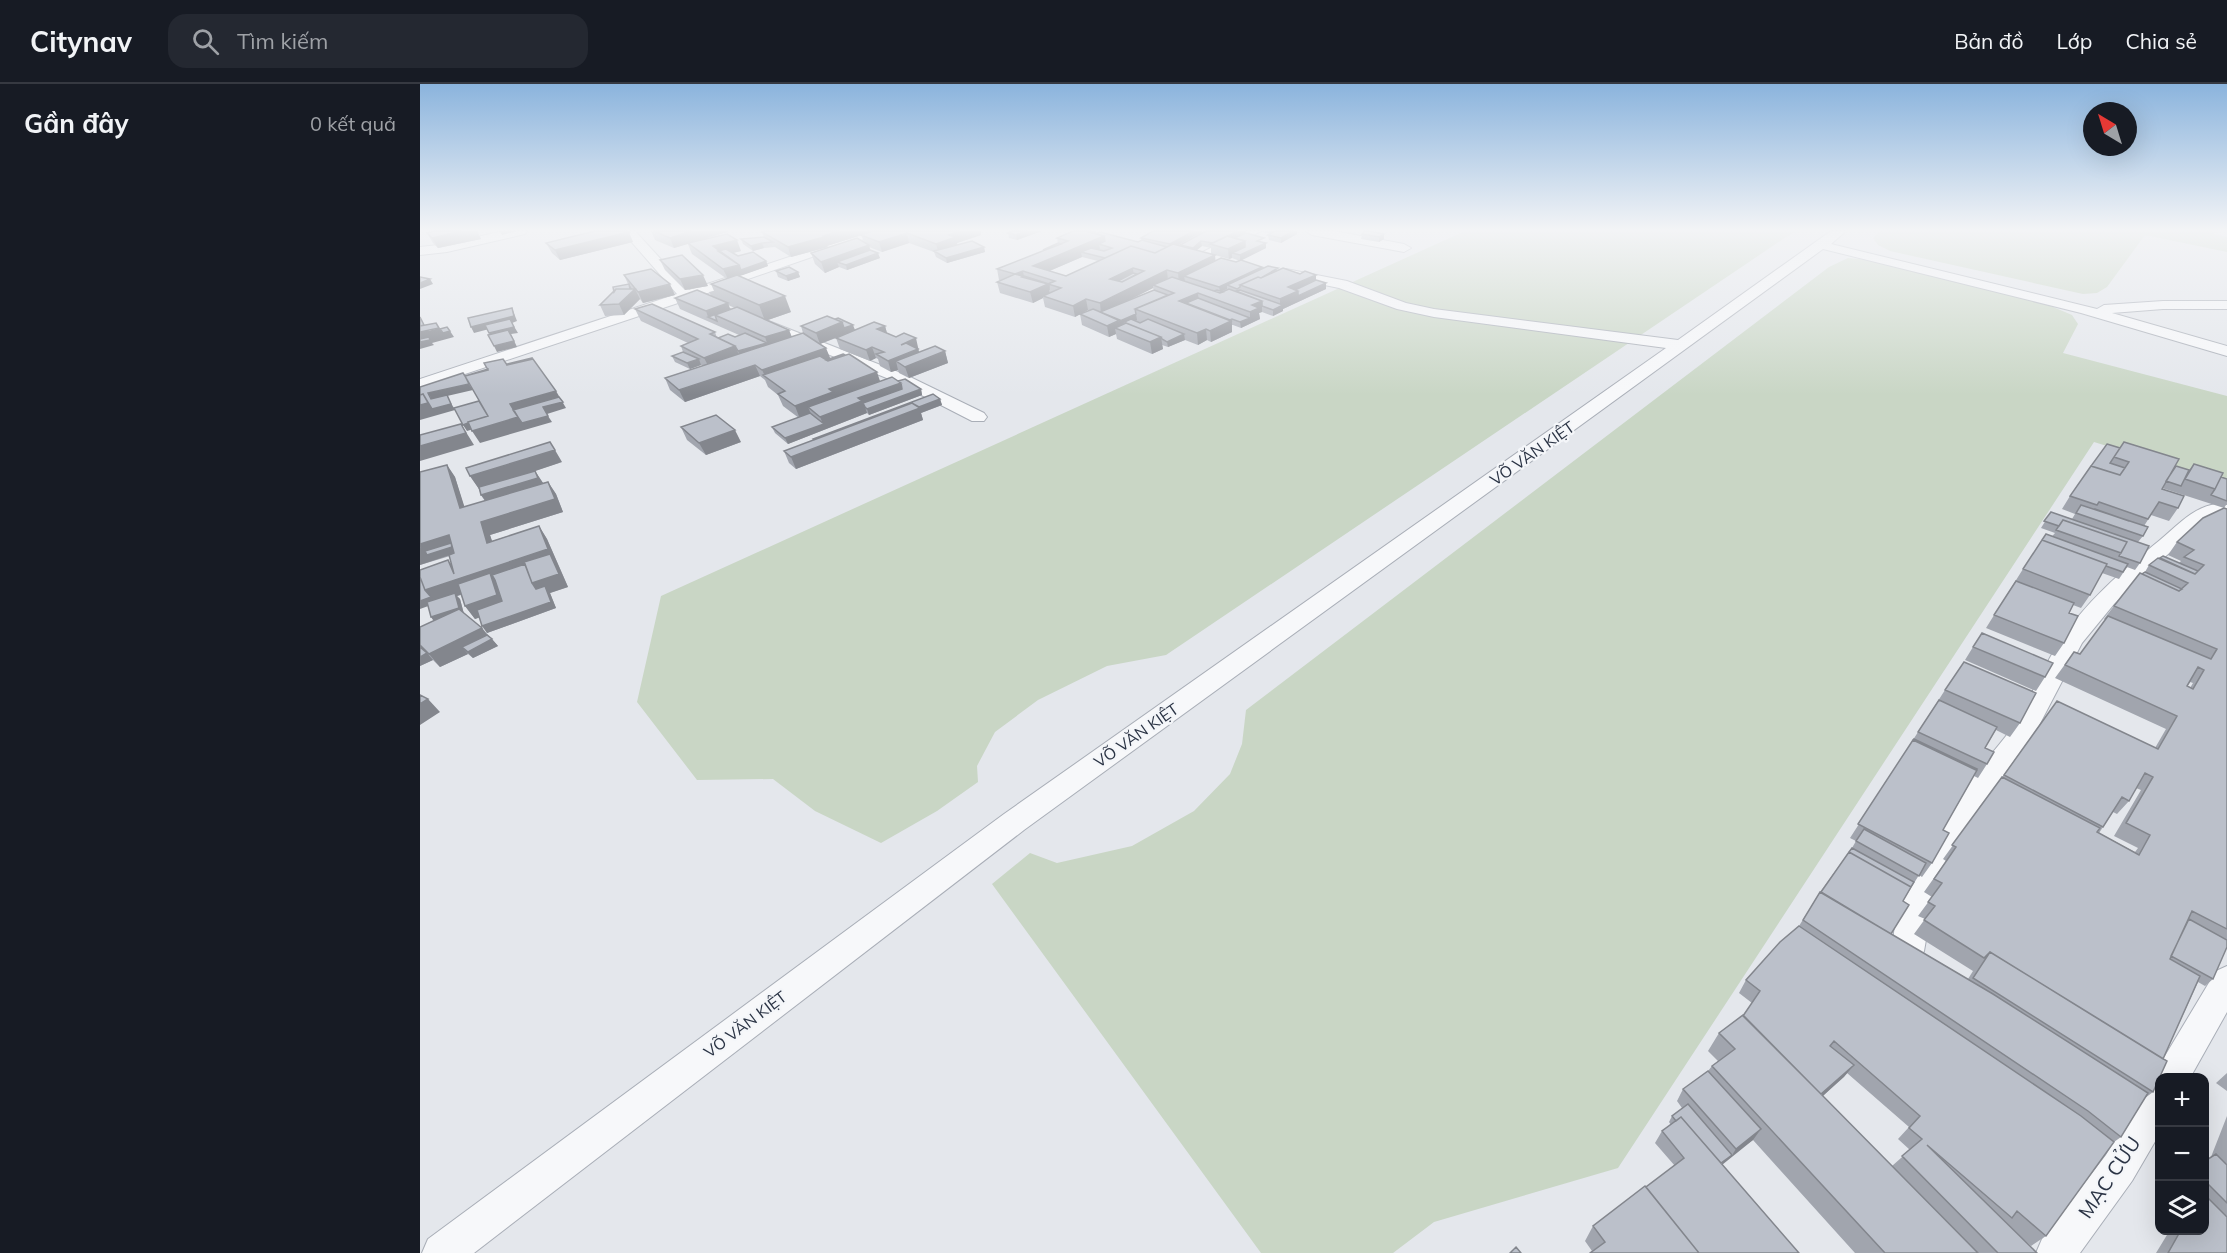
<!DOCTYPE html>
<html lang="vi">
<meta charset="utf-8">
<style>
body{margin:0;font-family:Mulish,sans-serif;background:#242831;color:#f1f3f6}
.controls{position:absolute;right:18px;bottom:18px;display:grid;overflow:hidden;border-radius:12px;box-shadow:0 6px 24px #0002}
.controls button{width:54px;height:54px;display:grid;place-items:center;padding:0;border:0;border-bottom:2px solid #363941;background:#171b24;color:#f1f3f6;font:30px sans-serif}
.compass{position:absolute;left:1663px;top:18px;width:54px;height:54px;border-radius:50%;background:#171b24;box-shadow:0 6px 24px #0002;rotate:322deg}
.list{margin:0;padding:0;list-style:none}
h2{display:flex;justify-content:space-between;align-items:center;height:78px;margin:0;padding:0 24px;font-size:26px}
h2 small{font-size:20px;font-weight:400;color:#9ea1a6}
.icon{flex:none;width:33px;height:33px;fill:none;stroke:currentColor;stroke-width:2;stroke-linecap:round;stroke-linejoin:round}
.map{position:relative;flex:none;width:1807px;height:1169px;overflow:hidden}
header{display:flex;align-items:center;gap:36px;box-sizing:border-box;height:84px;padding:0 30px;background:#171b24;border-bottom:2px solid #363941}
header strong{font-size:28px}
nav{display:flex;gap:33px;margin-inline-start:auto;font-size:21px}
.search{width:420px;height:54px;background:#242831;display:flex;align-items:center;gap:15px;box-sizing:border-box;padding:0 21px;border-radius:18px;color:#9ea1a6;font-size:22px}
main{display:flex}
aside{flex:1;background:#171b24}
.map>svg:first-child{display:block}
</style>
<header>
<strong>Citynav</strong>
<div class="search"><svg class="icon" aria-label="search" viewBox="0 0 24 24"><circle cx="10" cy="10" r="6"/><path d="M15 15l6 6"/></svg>Tìm kiếm</div>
<nav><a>Bản đồ</a><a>Lớp</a><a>Chia sẻ</a></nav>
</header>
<main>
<aside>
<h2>Gần đây<small>0 kết quả</small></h2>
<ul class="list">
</ul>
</aside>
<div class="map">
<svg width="1807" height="1169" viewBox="0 0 1807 1169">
<rect width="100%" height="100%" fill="#e4e7ec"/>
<!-- green -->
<path fill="#c9d6c5" d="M1045 147H1375L746 571 687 582 618 616 575 648 557 682 558 698 517 727 461 759 395 727 353 695 277 696 217 618 241 512Z
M1460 147H1795L1794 150 1807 153V168L1725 151 1687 203 1677 209 1663 210 1470 167 1458 161 1453 154Z
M1428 174 1449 176 1626 220 1652 231 1658 240 1643 269 1807 312V399L1674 358 1198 1084 1014 1138 973 1169H841L572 800 610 769 637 779 712 762 774 727 810 690 822 660 826 626 1409 183Z"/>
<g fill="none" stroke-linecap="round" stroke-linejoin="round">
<defs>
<path id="minor" d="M83 147H107L105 150 27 168 0 171V163L27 160Z
M202 147H215L269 206 448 147H467L282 211 288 215 286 218 267 216 0 305V295L257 210Z
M824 147H841L787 175 782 176 775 172Z
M886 147H914L984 160 991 164 984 168 892 151Z
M1411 147H1426L1411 160 1677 225 1684 221 1743 217H1807V225H1743L1692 229 1807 262V272L1661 229 1403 165 604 746 54 1169H2L8 1155 584 730 1246 264 1014 233 977 225 919 204 861 192 859 189 861 186 866 185 927 197 986 219 1014 225 1258 256Z
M341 234 486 291 564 329 567 333 564 337H552L474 297 336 241 334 238Z
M1796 420H1807V432H1796L1784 439 1732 484 1694 520 1662 559 1613 653 1560 722 1533 764 1514 811 1504 867 1499 877 1488 881 1477 877C1470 862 1474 848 1477 833 1487 788 1512 743 1540 707 1557 686 1576 666 1592 644 1610 617 1621 587 1638 560 1665 518 1702 487 1740 456 1758 441 1772 424 1796 420Z
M1807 882V928L1770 994H1740V1049L1712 1097 1660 1169H1616L1622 1155 1686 1071 1728 1002 1735 998 1734 994 1739 982 1796 887Z"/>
</defs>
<!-- minor casing -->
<use href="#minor" stroke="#a9aeb7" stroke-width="2"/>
<!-- minor -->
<use href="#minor" fill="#f7f8fa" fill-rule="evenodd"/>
</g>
<!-- wall -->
<path fill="#a1a5ae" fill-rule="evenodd" d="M15 147H57L61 155 18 164 13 159 7 149Z
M231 147H310L281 156 321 167 312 169 318 172 346 177 348 182 319 192 371 228 348 236 369 246 372 253 383 249 381 242 435 246 465 242 467 249 499 265 498 266 499 269 525 267 528 279 489 294 479 289 478 286 471 288 460 282 458 275 456 274 450 277 420 265 416 254 400 260 410 275 460 297H478L501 305 502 311 449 331 447 329 368 360 355 349 352 343 379 334 363 322 358 311 348 303 345 296 340 292 265 318 250 306 245 294 283 282 281 281 270 285 255 278 252 272 263 268 261 262 268 259 221 237 215 225 295 248 297 254 315 253 319 251 260 225 255 214 291 212 289 208 294 207 291 200 307 195 272 170 268 160 254 164 235 156ZM308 221 315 224 310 225Z
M561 147V151L537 159 538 161 564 163 565 168 527 179 516 173 514 168 489 159 462 168 449 163 450 166 460 174 427 186 419 183 405 189 395 180 391 169 444 158 441 151 407 162 408 163 371 173 355 163 344 164 333 167 323 160 321 155 344 153 342 148Z
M592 147H622L597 156 589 154 588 149Z
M676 147 677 150 718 158 722 157 721 154 782 148 758 161H760L786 147 826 148 814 154 844 159 846 164 820 177 842 184 896 191V196L906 205 863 225V227L853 232 842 228 839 229 840 235 821 244 813 241H812V248L791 258 787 256 778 261 765 256 748 263 742 261 743 265 732 270 697 255 696 250 689 253 662 241 660 230 669 227 668 226 655 233 625 223 623 214 613 219 580 209 577 198 581 196H579L577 185 623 167V166L638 159 637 154ZM782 162 791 164V170L777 166ZM795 171 809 175 812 174 820 177 816 178 795 177ZM662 173 678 177 646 192 629 187ZM765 197 795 207H794ZM733 204 734 206 712 215Z
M839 147H877V150L861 159 849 156 848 151 851 150Z
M942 150H964V155L959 158 941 155Z
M213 158 140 176 132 169 126 159Z
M240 176 288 202 265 206 245 186Z
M356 187 378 188 380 193 368 197 358 193Z
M204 191 255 211 223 219 220 215 204 231 185 232 180 221 208 200Z
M520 315 522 321 501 329 503 336 376 385 369 379 364 367Z
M261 343 321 358 286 371 267 356Z
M1687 360 1769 386 1774 380 1801 393 1807 395V421H1806L1804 424 1807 425V863L1793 895 1785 902 1778 898 1743 975 1733 1008 1725 1014 1701 1053 1694 1058 1626 1152 1611 1162 1594 1147 1617 1169H1435L1333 1056 1172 1167 1165 1157 1173 1142 1226 1103 1255 1082 1235 1059 1242 1047 1251 1041 1249 1038 1252 1032 1262 1024 1257 1017 1263 1005 1288 987 1292 982 1298 977 1288 967 1299 949 1323 931 1332 919 1319 909 1326 896 1379 842 1400 808 1432 764 1436 757 1430 754 1525 606 1600 639 1590 653 1576 646 1565 664 1567 680 1558 694 1554 692 1523 746 1512 779 1502 793 1499 791 1483 817 1471 850 1548 895 1553 887 1494 850 1505 835 1498 832 1512 813 1504 808 1526 777 1523 775 1637 617 1735 664 1746 645 1635 594 1654 568 1660 570 1685 536 1684 535 1694 522 1725 488 1729 481 1759 479 1761 477 1748 471 1757 458 1804 424 1742 404V405L1758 424 1749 437 1731 431 1724 442 1723 452 1718 458 1720 479 1715 486 1707 483 1699 495 1682 489 1670 511 1661 524 1653 521 1649 529 1644 559 1635 572 1566 544 1603 485 1635 449 1621 444 1631 428 1652 435 1655 430 1642 425 1650 412ZM1770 598 1773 599 1770 604 1767 602ZM1716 704 1721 706 1694 752 1718 764 1715 768 1679 749 1693 728 1697 730 1709 717ZM1427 989 1489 1043 1478 1055 1490 1066 1472 1082 1403 1012Z
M142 378 115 387 123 399 128 398 136 410 143 428 70 451 72 457 119 442 127 455 148 503 130 509 136 524 67 549 60 533 55 535 45 522 41 511 37 512 40 515 44 530 62 544 78 562 53 574 48 570 20 583 13 576 0 582V543L14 537 11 533 31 479 30 472 0 481V388L27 381 35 393 44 423 65 417 61 411 59 405 50 392Z
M1553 563 1625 593 1616 607 1545 576Z
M1807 989V1007L1796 999Z
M1807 1032V1169H1736L1750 1146H1785V1077L1791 1073Z"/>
<!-- shaded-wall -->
<path fill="#83868d" d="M41 147H57L61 155 18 164 12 154Z
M80 147H97L82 151Z
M272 147H310L254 164 250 154Z
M419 147H455L407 162 408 163 371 173 368 163Z
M540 147H561V151L537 159 538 164 519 170 516 160 529 151Z
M607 147H622L597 156 596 151Z
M671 147H676L677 155 684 152 685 162 679 160 680 165 668 170 661 168 662 173 618 192 613 182Z
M774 147H781L782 148 751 165 750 160Z
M818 147H826V148L798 162 793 159Z
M873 147H877V150L861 159V154Z
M209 148 213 158 140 176 135 166Z
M487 149 489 159 462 168 459 158Z
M964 150V155L959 158V153Z
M317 156 321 167 301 172 293 162Z
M781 157 782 162 773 169V164Z
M825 157 826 168 812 169V174L809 175 808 165Z
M342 159 344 164 333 167 331 162Z
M846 159V164L820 177V171Z
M449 161 452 172 458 169 460 174 427 186 426 181 417 178 419 183 405 189 401 178Z
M564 163 565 168 527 179 526 174Z
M795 171 796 181 764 192 765 197 759 200 758 189Z
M346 177 348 182 323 191 321 186Z
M319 181 323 191 308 195 303 185Z
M842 183V188L807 201V205L800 208 799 203Z
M713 184 714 195 691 200 690 195Z
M747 186 748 197 733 201V204L681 230 680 219Z
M603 187 605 198 595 190Z
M378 188 380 193 368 197 366 192Z
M283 191 288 202 265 206 260 195Z
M896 191V201L906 199V205L863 225V227L853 232V226L860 223V215L868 203Z
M10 195 13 200 0 205V199Z
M209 200 212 205H215L220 215 204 231 199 220Z
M250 200 255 211 223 219 218 208Z
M628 200 630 211 623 212V214L613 219 610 208Z
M778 209 779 219 766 225 759 217Z
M365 212 371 228 345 237 339 221Z
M666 215 668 226 655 233 653 222Z
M842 217V228L839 229 840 235 821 244 820 238 830 234V228L832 221Z
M308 219 312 230 295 231 288 233 286 227Z
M92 224 97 237 92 239 98 249 91 250 97 263 77 268 74 262 73 255 69 249 92 239 54 249 51 243Z
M716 230 717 236 706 241 702 239 703 242 695 244 696 250 689 253 687 242Z
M812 235V248L791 258 790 247Z
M422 238 433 241 435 246 400 260 396 249Z
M465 242 468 253 457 245Z
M19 244 23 249 30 247 34 253 12 259 14 261 0 265V247H8Z
M786 245 787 256 778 261 777 249Z
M369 246 373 257 349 265 345 253Z
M764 250 765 256 748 263 747 258Z
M741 253 743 265 732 270 730 258Z
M496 254 501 277 525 267 528 279 489 294 485 283 476 277 478 286 471 288 468 277 481 261Z
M347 259 349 264 320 273 318 267Z
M315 262 320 273 290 285 284 274Z
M452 263 456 274 450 277 446 266Z
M406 264 411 276 345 292 342 286Z
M279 275 281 281 270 285 267 279Z
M335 281 340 292 265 318 259 306Z
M457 288 461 300 388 323 391 330 380 335 375 322 409 305Z
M481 299 484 311 445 323 447 329 368 360 365 354 403 340 400 333 438 314Z
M49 300 53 306 27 312 35 326 0 336V318L3 310 15 321 8 309Z
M501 305 502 311 449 331 447 325Z
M136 307 146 324 127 330 97 332 90 320Z
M520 315 522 321 501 329 503 336 376 385 371 373Z
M128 332 132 338 60 359 52 347 98 333Z
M69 333 73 339 47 347 43 341Z
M41 340 54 361 0 377V359Z
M315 346 321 358 286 371 279 359Z
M135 366 142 378 115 387 123 399 70 423 61 411 115 387 59 405 50 392Z
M27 381 35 393 49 437 40 424Z
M128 398 136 410 143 428 70 451 77 472 67 459 61 438Z
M119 442 127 455 148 503 130 509 136 524 67 549 62 542 121 512 112 499 109 487 87 524 55 535 45 522V509L37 512 40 515 44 530 16 540 11 533 36 512 0 525V517L5 506 28 476 33 483Z
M29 451 39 468 0 481V460Z
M62 544 71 556 72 555 78 562 53 574 42 563 48 570 20 583 9 570Z
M7 569 13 576 0 582V573Z
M8 615 20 628 0 641V620Z
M1434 981 1424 993 1387 1026 1396 1015Z
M1341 1045 1333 1056 1292 1089 1296 1083 1312 1071 1316 1065Z"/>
<!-- building -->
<path fill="#bbc0ca" stroke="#83868d" stroke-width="1.5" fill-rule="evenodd" d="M15 147H42L12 154 7 149Z
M175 147H207L209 148 135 166 126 159Z
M234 147H272L250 154Z
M346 147H419L403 152 404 153 368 163 342 148Z
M452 147H540L529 151 536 153 516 160 487 149 459 158 441 151Z
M592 147H607L596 151 588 149Z
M653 147H671L669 148 684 152 613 182 646 192 711 162 735 169 753 160 795 171 758 189 747 186 680 219 666 215 653 222 623 212 641 204 628 200 635 197 603 187 595 190 577 185 648 157 637 154ZM713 184 724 187 702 198 690 195Z
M733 147H774L750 160 721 154Z
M786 147H818L793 159 781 157 773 164 760 161Z
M855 147H873L861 154 848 151Z
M945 147H949L964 150 959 153 942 150Z
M680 148 718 158 722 156 747 163 735 169 711 162 685 174 661 168 671 164 684 167 692 164 679 160 685 157 684 152 676 150Z
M826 149 844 154 837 157 846 159 820 171 812 169 825 163V157L814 154Z
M307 150 317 156 293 162 319 181 303 185 268 159Z
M807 152 825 157 808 165 790 160Z
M344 153 353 158 342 159 331 162 321 155Z
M437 154 449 161 401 178 391 169Z
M552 157 564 163 526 174 514 167Z
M638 159 641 160 625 166H623Z
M306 165 318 172 333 168 346 177 321 186 319 181 298 167Z
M450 166 458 169 426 181 417 178Z
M262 171 283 191 260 195 240 176Z
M801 174 816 178 821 176 842 183 799 203 764 192Z
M848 182 858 184 841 194 838 193 820 201V203L817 205 807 201Z
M369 183 378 188 366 192 356 187Z
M863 184 880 190 885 187 896 191 868 203 878 207 860 215 820 201 838 193 841 194Z
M231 185 250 200 218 208 204 191Z
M713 189 717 190 702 198 698 197Z
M595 190 628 200 610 208 577 198Z
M317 191 365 212 339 221 291 200Z
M604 192 629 200V206L628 200 602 193Z
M0 193 10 195 0 199Z
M752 193 800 209 809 205 842 217 832 221 839 224 830 228 778 209 759 217 811 237 790 247 786 245 777 249 715 225 754 209 733 201Z
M896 196 906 199 878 212V207L875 206Z
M209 200 210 205H196L194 208 193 203Z
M196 205H215L199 220 180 221Z
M277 206 308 219 286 227 255 214Z
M734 206 748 211 715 225 716 230 700 237 680 228Z
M797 206 803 208 800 209 794 207Z
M820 206 863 221 853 226 842 222V217L816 207Z
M778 214 830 234 820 238 812 235 810 236 766 219Z
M232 220 295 248 290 250 315 262 284 274 261 262 278 255 215 225Z
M317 223 369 246 345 253 295 231Z
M92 224 94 232 51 243 48 234Z
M310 225H311L295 231 297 237 288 233Z
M673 225 700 236 687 242 660 230Z
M407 232 422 238 396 249 381 242Z
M0 233 4 241 0 242Z
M418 234 433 241 424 244 422 238 415 235Z
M90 235 94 243 69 249 65 241Z
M711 235 720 239 728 235 764 250 747 258 742 255 741 253 706 239 704 240 702 239Z
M454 238 465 242 457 245 476 253 484 249 496 254 481 261 486 259 498 265 468 277 456 270 464 268 452 263 446 266 416 254Z
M16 239 19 244 0 248V242Z
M706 239 741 253 730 258 695 244Z
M27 243 30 247 23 249 20 245Z
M88 246 94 257 74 262 68 251Z
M325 249 347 259 318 267 315 262 298 254 308 250 315 253Z
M383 249 406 264 342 286 335 281 259 306 245 294Z
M9 253 10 256 0 258V255Z
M515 262 525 267 485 283 476 277Z
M263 268 279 275 267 279 252 272Z
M423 270 425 271 408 277 406 276Z
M429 270 457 288 409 305 413 308 375 322 358 310 365 307 343 291 400 272 408 277Z
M112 274V275L87 281V280Z
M83 275 87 281 113 275 136 307 90 320 98 333 52 347 48 338 68 332 45 292 68 286 64 279Z
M68 285V286L45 292 49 300 8 309 11 315 27 311 31 320 12 325 3 310 0 311V303L43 289 45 292Z
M472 293 481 299 438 314 442 317 400 333 388 323Z
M485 295 501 305 447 325 445 323 443 319 482 305 481 299 478 297Z
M3 310 8 319 0 321V311Z
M513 310 520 315 499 323 492 319 394 356 393 355Z
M139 313 143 318 123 323 128 332 102 339 93 326Z
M59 317 68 332 48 338V339L43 341 34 324Z
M492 319 500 324 371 373 364 367Z
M390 329 404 340 365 354 352 343Z
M296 331 315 346 279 359 261 343Z
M41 340 46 349 0 362V351Z
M130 358 135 366 50 392 46 384Z
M1704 358 1759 375 1742 405 1764 412 1758 424 1739 418 1728 435 1679 418 1677 421 1650 412 1671 382 1700 391 1709 378 1694 373Z
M1687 360 1700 364 1690 379 1705 384 1700 391 1671 382Z
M1774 380 1803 389 1795 405 1765 395Z
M27 381 40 424 128 398 135 415 61 438 67 459 119 442 128 465 5 506 0 493V486L28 476 34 490 29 471 34 469 29 451 0 460 2 464 0 465V388Z
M1756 382 1769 386 1761 402 1746 397Z
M115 387 118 394 61 411 59 403Z
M1801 393 1807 395V417L1791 411 1795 405Z
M1661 421 1728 443 1723 452 1656 429Z
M1804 424 1807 425V845L1772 827 1750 875 1780 892 1743 975 1570 868 1564 874 1504 836 1515 822 1508 818 1522 799 1514 795 1536 763 1532 761 1582 693 1680 744 1677 748 1719 771 1730 751 1706 739 1733 693 1725 689 1709 717 1702 713 1683 743 1584 691 1637 617 1738 665 1757 632 1645 581 1654 568 1660 570 1688 532 1791 575 1797 565 1694 522 1720 489 1759 507 1768 499 1729 481 1738 474 1775 490 1784 481 1764 473 1774 466 1757 458 1783 434ZM1778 583 1784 586 1773 605 1767 602Z
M1674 425H1675L1709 437Z
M1631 428 1729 462 1720 479 1699 472 1707 458 1643 436 1639 442 1624 437Z
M1643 436 1707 458 1701 469 1636 446Z
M1626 450 1708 480 1703 488 1686 482 1687 480 1622 456Z
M1622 456 1687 480 1670 511 1603 485Z
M31 459 32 463 7 471 5 467Z
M130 470 139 490 112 499 104 478Z
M1743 472 1778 487 1775 490 1740 474Z
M105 480 112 499 116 505 125 502 131 518 62 542 57 526 82 517 75 496 72 491Z
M1725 488 1762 505 1759 507 1722 490Z
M70 489 77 511 45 522 38 500Z
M0 493 5 506 11 513 0 517Z
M1596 497 1654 519 1649 529 1658 532 1644 559 1574 531Z
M35 509 39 524 11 533 7 518Z
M39 525 62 544 9 570 0 561V543Z
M1562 549 1633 579 1625 593 1553 563Z
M67 551 72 555 48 568 42 563Z
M0 563 7 569 0 573Z
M1544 578 1616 609 1600 639 1525 606Z
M0 611 8 615 0 620Z
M1519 616 1577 643 1565 664 1574 668 1567 680 1498 648Z
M1494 655 1557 685 1556 686 1493 656Z
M1493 656 1557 686 1523 746 1529 749 1512 779 1438 740Z
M1444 745 1506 779 1499 792 1436 757Z
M1432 764 1494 798 1491 803 1429 768Z
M1429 768 1491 803 1483 817 1489 821 1471 850 1401 808Z
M1400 808 1573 910 1728 1009 1701 1053 1668 1027 1383 836Z
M1769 835 1807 856V863L1793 895 1751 872Z
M1379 842 1661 1032 1694 1058 1626 1152 1597 1127 1592 1134 1507 1061 1617 1169H1578L1482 1072 1502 1055 1489 1044 1500 1032 1414 957 1410 962 1434 981 1401 1010 1323 932 1340 907 1326 896 1360 858Z
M1570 868 1747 977 1733 1008 1553 894Z
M1323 931 1558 1169H1465L1292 982 1315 965 1299 949Z
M1288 987 1341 1045 1316 1065 1263 1005Z
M1268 1020 1312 1071 1301 1079 1261 1033 1256 1037 1252 1032Z
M1261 1033 1379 1169H1279L1226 1103 1264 1074 1242 1047Z
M1796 1070 1807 1081V1119L1785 1097V1077Z
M1225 1102 1279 1169H1170L1185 1158 1173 1142Z
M1785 1111 1807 1133V1169H1748L1761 1146H1785Z
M1096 1163 1101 1169H1090Z"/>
<!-- sky -->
<linearGradient id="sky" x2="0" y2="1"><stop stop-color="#8bb4dd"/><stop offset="0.47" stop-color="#f3f4f6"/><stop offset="1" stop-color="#f3f4f6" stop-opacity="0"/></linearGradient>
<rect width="1807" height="311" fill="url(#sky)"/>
<g text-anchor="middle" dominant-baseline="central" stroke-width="4.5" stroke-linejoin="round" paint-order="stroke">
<!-- street labels -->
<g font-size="16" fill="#2b3445" stroke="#f4f6f9">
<text transform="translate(1112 369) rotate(-35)">VÕ VĂN KIỆT</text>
<text transform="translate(716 651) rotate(-35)">VÕ VĂN KIỆT</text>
<text transform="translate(325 940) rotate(-37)">VÕ VĂN KIỆT</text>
</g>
<!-- near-street labels -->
<g font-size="20" fill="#2b3445" stroke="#f4f6f9">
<text transform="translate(1689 1093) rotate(-56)">MẠC CỬU</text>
</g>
</g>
</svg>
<div class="controls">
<button>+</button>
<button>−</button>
<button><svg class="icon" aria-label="layers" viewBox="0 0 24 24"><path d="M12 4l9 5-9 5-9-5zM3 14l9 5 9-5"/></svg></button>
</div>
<svg class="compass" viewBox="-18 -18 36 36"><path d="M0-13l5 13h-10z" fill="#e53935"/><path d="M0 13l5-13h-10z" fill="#9ea1a6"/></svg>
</div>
</main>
